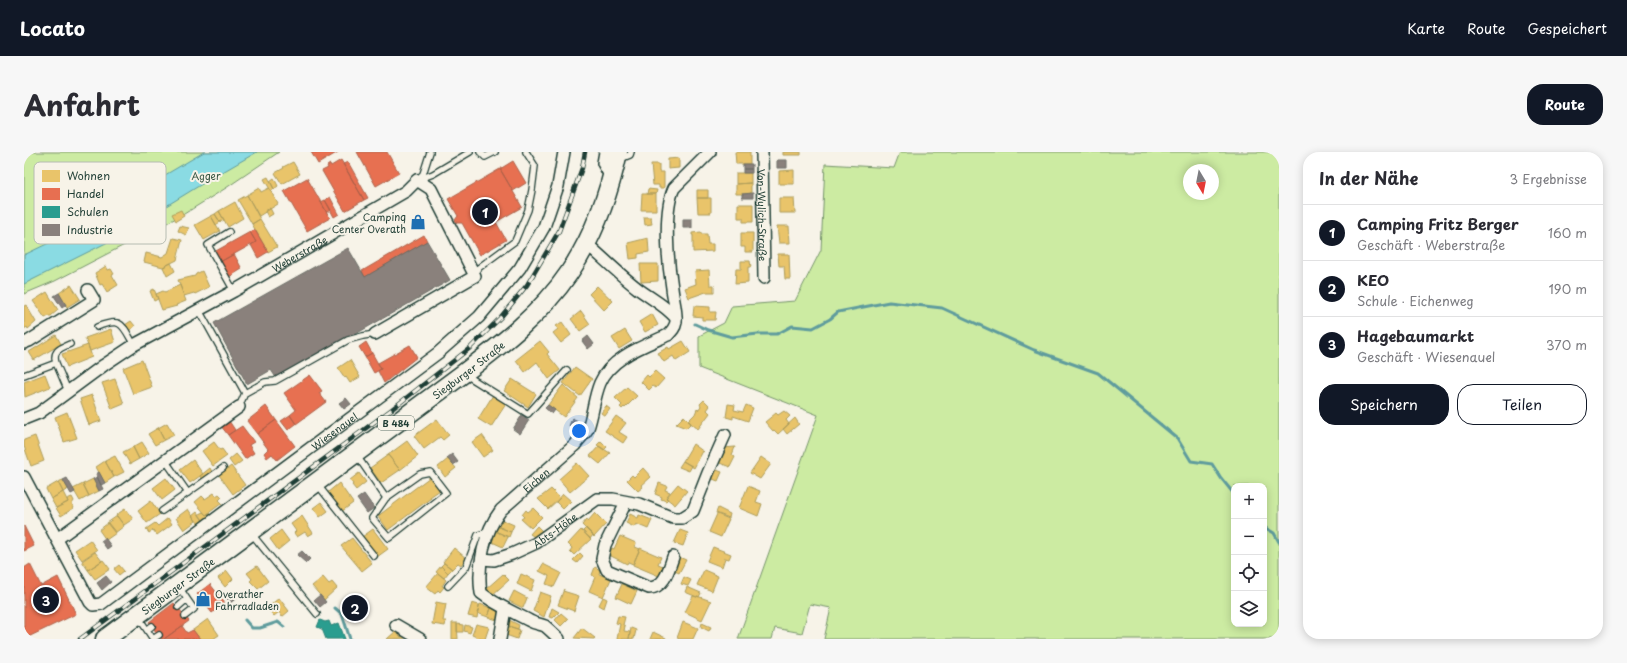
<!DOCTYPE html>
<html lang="de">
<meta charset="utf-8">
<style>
body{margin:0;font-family:"Playpen Sans",sans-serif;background:#f7f7f7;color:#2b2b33}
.controls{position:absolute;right:12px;bottom:12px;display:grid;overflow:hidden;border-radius:8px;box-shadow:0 2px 10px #0003}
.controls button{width:36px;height:36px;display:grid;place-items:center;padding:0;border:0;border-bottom:1px solid #e1e1e2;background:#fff;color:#2b2b33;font:20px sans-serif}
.compass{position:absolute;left:1159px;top:12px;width:36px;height:36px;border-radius:50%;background:#fff;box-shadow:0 2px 10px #0003;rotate:170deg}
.you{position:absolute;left:555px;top:279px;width:14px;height:14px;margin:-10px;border:3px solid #fff;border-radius:50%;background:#1a73e8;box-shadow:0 0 0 6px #1a73e833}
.badge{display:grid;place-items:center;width:26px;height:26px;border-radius:50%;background:#111827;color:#fff;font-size:13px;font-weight:700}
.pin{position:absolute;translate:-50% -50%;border:2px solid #fff;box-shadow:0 1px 4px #0006}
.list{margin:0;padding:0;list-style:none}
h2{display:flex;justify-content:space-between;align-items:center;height:52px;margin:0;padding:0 16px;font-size:17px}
h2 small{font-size:13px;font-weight:400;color:#7c7c81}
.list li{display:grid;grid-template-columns:26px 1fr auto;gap:12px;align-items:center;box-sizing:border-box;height:56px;padding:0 16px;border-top:1px solid #e1e1e2}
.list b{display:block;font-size:15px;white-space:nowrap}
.list p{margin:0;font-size:13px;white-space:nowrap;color:#7c7c81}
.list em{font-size:13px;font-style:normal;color:#7c7c81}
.actions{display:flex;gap:8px;padding:12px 16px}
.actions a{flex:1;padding:9px 0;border:1px solid #111827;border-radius:16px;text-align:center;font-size:14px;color:#111827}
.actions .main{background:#111827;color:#fff}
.icon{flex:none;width:22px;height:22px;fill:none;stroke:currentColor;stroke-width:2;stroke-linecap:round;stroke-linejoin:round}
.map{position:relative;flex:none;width:1255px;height:487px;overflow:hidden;border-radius:16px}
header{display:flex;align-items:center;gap:24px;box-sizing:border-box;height:56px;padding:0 20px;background:#111827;color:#fff}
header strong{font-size:19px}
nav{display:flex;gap:22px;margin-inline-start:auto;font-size:14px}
.intro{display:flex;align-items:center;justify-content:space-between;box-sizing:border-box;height:96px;padding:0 24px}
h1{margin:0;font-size:28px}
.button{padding:10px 18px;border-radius:16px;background:#111827;color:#fff;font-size:14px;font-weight:700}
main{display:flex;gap:24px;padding:0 24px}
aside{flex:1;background:#fff;border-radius:16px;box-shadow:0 2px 10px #0003}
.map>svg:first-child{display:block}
</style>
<header>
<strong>Locato</strong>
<nav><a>Karte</a><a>Route</a><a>Gespeichert</a></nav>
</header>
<div class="intro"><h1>Anfahrt</h1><a class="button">Route</a></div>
<main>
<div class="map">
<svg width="1255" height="487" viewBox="0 0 1255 487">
<rect width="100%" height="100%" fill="#f7f3e8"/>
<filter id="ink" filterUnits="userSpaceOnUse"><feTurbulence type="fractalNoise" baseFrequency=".025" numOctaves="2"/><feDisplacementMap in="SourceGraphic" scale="8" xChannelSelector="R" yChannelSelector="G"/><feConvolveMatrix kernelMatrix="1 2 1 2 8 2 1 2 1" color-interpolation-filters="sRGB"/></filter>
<g filter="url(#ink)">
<!-- green -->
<path fill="#cceba2" stroke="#76946b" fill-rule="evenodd" d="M0 0H255L202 36 160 62 31 129 0 142Z
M876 0H1255V487H800L807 456 786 452 778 481 751 476 748 487H714L794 263 675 216V184L700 171 708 154 771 149 797 98 801 12 870 16ZM1165 18H1189V42H1165ZM1210 334H1240V472H1210Z"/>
<!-- water -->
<path fill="#8adbe3" stroke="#5f9c9d" d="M180 0H233L178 32 82 91 0 132V103L31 88Z"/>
<!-- homes -->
<path fill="#e9c46a" stroke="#ac9c5a" d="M711 0H726V12H712Z
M759 0H777V3H759Z
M655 6V16L644 17V7Z
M269 10 276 22 258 32 251 21 260 16 259 15Z
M627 12H635V20H640V36H635V33H629Z
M770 18V32H755V19Z
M712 21H727V31L712 32Z
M244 25 250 37 247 39 240 27Z
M250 26 254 34 250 37 246 29Z
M727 31V42H712V32Z
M235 36 237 40 245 36 254 52 235 64 223 43Z
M624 37 633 38 632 42H623Z
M673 38H684V46H673Z
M618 42H632V58H617Z
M223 43 236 67 228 72 214 48Z
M673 46H687V61H674Z
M755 46H770L771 61H755Z
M211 50 219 66 204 75 195 59Z
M714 52H729V70H719V66H714Z
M246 56 249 62 244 65 241 59Z
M157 58 160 64 152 69 148 62Z
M195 59 200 68 196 70 191 62Z
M191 62 196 70 192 73 187 64Z
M187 64 196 79 180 88 171 73Z
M620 65H627L628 72 621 73Z
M236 67 253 95 244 100 228 72Z
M156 74 165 76 162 83 154 79Z
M753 74H765L766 91H755Z
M677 80V82H683L684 92H689V99L669 100V83H668V81Z
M717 81H729V100H721V95H717Z
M149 86 158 88 153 108 139 115 120 110 122 101 138 105 144 101Z
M624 86 625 100 614 102V106L606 107 604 91Z
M754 102H765L766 127H761L760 114H755Z
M717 109H726L727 115H724V131L711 132 712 117H717Z
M147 111 151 119 143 124 139 115Z
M616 112H634V129L617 130Z
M82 114 84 118 87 117 90 122 88 123 94 133 83 140 78 132 76 133 71 121Z
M685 118 686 133H690V140H682L665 146 661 136 672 132 671 119Z
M178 119 185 135 171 142 170 141 160 144 154 128 171 124 172 122Z
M47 133 56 147 43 155 35 141Z
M156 133 162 149 152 153 153 154 138 158 132 142 139 139 141 140Z
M573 134 589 149 580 158 565 142Z
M130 137 134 147 130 149 126 139Z
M23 140 34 158 27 164H25L21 166 9 149Z
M2 153 12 170 4 177 3 175 0 177V154Z
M670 154 686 155V160H692L691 168H678V165L669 164Z
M557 159 566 172 556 179 547 167Z
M628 162 634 173 621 180 615 170Z
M107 169 111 174 105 179 101 173Z
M538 170 547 183 537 191 529 181 534 177 532 174Z
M87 177 91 190 66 199 61 186Z
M601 178 608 189 595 197 588 186Z
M32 183 37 192 10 208 5 200Z
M516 189 525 200 523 202 536 218 525 227 513 210 501 220 492 208Z
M659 189 666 200 652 209 649 204 640 210 634 201 644 195 645 197Z
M64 193 68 205 43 215 38 202Z
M118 208 128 235 109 242 99 216Z
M326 208 336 225 326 231 322 225 321 226 314 216Z
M551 215 568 227 556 244 539 231Z
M631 219 640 227 632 236 629 234 625 238 617 230 623 223 625 225Z
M21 222 26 235 1 245 0 230Z
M91 227 100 252 88 257 78 231Z
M488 227 512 242 504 255 480 239Z
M539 233 554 246 540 265 524 253Z
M603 235 613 244 601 256 600 255 598 257 596 255 598 253 591 246Z
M68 243 77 269 65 273 56 247Z
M469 243 482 252 467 275 454 267Z
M680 248 686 254 683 258 686 261 674 277 664 269 671 262 673 257 674 258 677 254 676 252Z
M704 252 711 253 710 258 719 260 722 253 729 256 724 269 709 264V267L702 265Z
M582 254 586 257 581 264 577 261Z
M760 259 766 264 762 268 765 272 754 282 750 278 749 279 741 270 752 261 754 263Z
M43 260 53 286 40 290 31 265Z
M592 264 602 271 595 280 603 285 599 291 581 279Z
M660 264 667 271 662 276 652 272Z
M771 266 775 272 763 282 759 277Z
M413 267 425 283 419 288 416 285 400 297 390 284Z
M143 271 150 283 140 288 134 276Z
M134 276 140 288 131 293 124 282Z
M458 283 469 298 459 305 448 290Z
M11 284 20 309 7 314 0 294V288Z
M383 289 394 304 376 318 364 303Z
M577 289 583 295 580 298 573 293Z
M118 290 125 301 115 307 109 295Z
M190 290 196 298 198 297 203 304 189 314 178 299Z
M669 292 680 300 679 299 670 316 659 309Z
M575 294 586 301 576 312 566 304Z
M109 295 115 307 106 312 99 300Z
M711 295 708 303 711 305 706 315 693 310 699 296Z
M212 302 218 309 210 315 205 308Z
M364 303 376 318 357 331 346 316Z
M91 304 100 320 90 325 81 309Z
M737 305 747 312 736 327 726 321Z
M424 307 432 316 421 325 414 315Z
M169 308 179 322 166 331 156 318Z
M81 309 90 325 81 331 72 315Z
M659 309 668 314 665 319 655 315Z
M553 311 565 324 546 340 535 327Z
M207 314 221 333 209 342 195 323Z
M186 316 188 320 178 327 176 324Z
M619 316 627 325 617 334 619 335 614 339 603 328 608 323 610 325Z
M690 317 698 320 694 329 686 326Z
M335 321 342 330 332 338 328 333 329 332 326 328Z
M406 325 416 338 406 345 407 346 364 378 354 364Z
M142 326 151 338 138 348 129 336Z
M69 327 75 339 65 344 59 332Z
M39 328 44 337 39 340 34 330Z
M34 330 39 340 27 347 22 337Z
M315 331 329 351 317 360 303 341Z
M635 331 643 334 641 338 646 340 642 346 644 347 642 349 637 347 638 345 631 342Z
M59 332 65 344 56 349 49 337Z
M654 332 663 339 651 353 642 346Z
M724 334 736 339 732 350 738 352 734 364 715 356Z
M527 337 536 346 524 357 514 347Z
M39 340 44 350 32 356 27 347Z
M190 341 192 344 195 342 198 345 195 348 198 351 182 363 171 350 178 344 181 347Z
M539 342 547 349 539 357 532 350Z
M48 345 50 349 48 352 50 356 37 364 32 356 44 350 43 347Z
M127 349 136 362 123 371 114 359Z
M297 350 304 359 296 365 289 356Z
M509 356 518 365 507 376 497 367 500 365 498 363 502 358 504 360Z
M694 356 706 362 705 366 692 361Z
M101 357 109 367 100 373 92 363Z
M164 357 172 369 160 378 152 366Z
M173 360 180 370 176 373 168 364Z
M179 360 182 363 185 361 187 364 180 370 175 362Z
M571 361 582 372 570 385 558 373 563 367 564 369Z
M606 362 614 366 615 363 628 368 624 377 612 372 610 375 602 371Z
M693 362 705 367 697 385 685 380Z
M93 364 100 374 91 381 83 371Z
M278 364 289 381 284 384 281 380 273 385 270 381 272 379 267 372Z
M144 366 148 372 133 383 129 378 125 381 122 377 131 371 134 374Z
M476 367 490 373 487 380 473 374Z
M84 371 92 381 82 388 75 378Z
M473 374 487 380 485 385 471 379Z
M513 374 518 379 512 386 506 382Z
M562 376 569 383 566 387 559 379Z
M349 377 364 397 353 405 338 385Z
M257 378 265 389 254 398 246 387Z
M557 378 567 387 550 403 546 399 548 396 544 392Z
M656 378 664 381 659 394 650 391Z
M471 379 484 385 479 395 468 390 471 382H469Z
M596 384 612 391 611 395 616 397 609 412 604 410 603 412 585 403 588 396 590 397Z
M328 386 348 411 338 419 317 394Z
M66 388 73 398 58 408 51 398Z
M689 395 707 402 705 407 701 406 698 415 683 409Z
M430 396 442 406 437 413 434 411 428 417 419 410Z
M616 396 637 405 634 412 639 414 635 424 609 413Z
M71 400 78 409 64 418 58 409Z
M556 401 559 404 553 411 549 408Z
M655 405 662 408 655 421 649 418Z
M79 408 86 417 71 427 64 418Z
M420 411 428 417 424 421 417 414Z
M519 412 537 421 530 435 522 432 525 424 515 419Z
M95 413 100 419 95 423 90 417Z
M233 414 244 429 234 437 226 429 228 427 223 421Z
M417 414 424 421 420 426 412 420Z
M571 415 576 418 575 422 587 427 579 445 565 439 571 425 568 423Z
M680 418 694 424 688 439 673 433Z
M203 419 209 427 201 435 194 426Z
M414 421 422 428 418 434 420 435 416 440 414 438 411 442 402 435Z
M479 422 485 428 467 444 462 437Z
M497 422 511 428 507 439 493 432Z
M299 425 305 432 308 430 313 436 300 448 288 434Z
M660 425 667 428 664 434 657 432Z
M598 432 613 439 607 452 592 445Z
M663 435 677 441 675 445 673 444V445L661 440Z
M540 437 539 439 555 444 550 459 534 453Z
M490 439 503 446 499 456 485 449Z
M516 440 527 444 520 465 509 459Z
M669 444 673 445V444L687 449 678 468 661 460Z
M579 445 583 447 580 456 575 453Z
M255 446 265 459 258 465 255 460 250 464 243 456Z
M412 450 422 452 419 469H422L421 474 408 472Z
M448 451 455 453 453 466 444 464Z
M456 452 467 456 464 465 453 461Z
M467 456 476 459 473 468 464 465Z
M528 456 535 460 529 466 525 465Z
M537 461 544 467 537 474 531 468Z
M594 464 601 465 599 473 601 474 600 479 606 480 605 487H593L596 472 592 471Z
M184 467 195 483 189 487H176L169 478Z
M485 468 495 473 494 477 483 474Z
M659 470 674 476 669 487H656L653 486Z
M428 471H433L434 487H428Z
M678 471 687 475 685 479 677 475Z
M433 472 439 473V480H433Z
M452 472 465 475 461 487H457L448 483Z
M441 473 448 475 446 481 440 479Z
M485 474 496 478 493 487 482 483Z
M558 476 571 486 570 487 550 486Z
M607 476 612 478 610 487H605Z
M372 479 377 485 381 482 385 486 363 487Z
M629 480 642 486V487H626Z"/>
<!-- shops -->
<path fill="#e76f51" stroke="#ab6048" d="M287 0H314L294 12Z
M333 0H363L375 21 352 34Z
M317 8 340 48 321 59 298 19 304 16 303 14 306 12 307 14Z
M489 9 502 31 489 39 476 17Z
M324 10 344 46 340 48 319 12Z
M476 17 498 55 472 70 482 88 456 103 438 71H433L431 68 434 64 424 47Z
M283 26 306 66 283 79 260 39Z
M306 45 315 62 310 65 301 48Z
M301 48 307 58 303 61 297 50Z
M231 78 244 100 234 106 227 93 232 90 226 80Z
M226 80 232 90 196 110 190 100Z
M400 83 403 89 341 125 338 119Z
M210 102 218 117 205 125 196 110Z
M342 190 348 201 341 205 335 195Z
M386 193 393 205 360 231 354 219 357 217 354 211Z
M348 201 357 217 350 221 341 205Z
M286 223 298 239 295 241 302 250 272 272 266 263 272 258 260 241Z
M242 254 252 268 233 282 223 269Z
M266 263 272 272 264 278 257 269Z
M252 268 271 294 253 308 248 302 243 306 240 301 244 297 233 282Z
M205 269 211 278 204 283 197 274Z
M218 274 230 290 225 293 230 301 221 307 204 283Z
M0 374 10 394 0 399Z
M6 412 17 434 34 425 52 462 0 487V416Z
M186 432 201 451 188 461 173 442Z
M150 451 165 469 140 487H137L125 470Z
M158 474 163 481 169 478 176 487H140Z"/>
<!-- schools -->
<path fill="#2a9d8f" stroke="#278074" d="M296 468 301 470 305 469 307 474 315 471 321 487H302L298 477 293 475Z"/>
<!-- industry -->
<path fill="#8a817c" stroke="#6a6d66" d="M753 8H763V16H753Z
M719 12H728V17H719Z
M719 17H728V21H719Z
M729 41V46H718V42Z
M659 67H668V76H659Z
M403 89 426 128 253 227 247 218 223 232 190 171 324 96 341 125Z
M35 141 42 153 38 156 30 144Z
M564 184 570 192 564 197 558 189Z
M322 246 327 252 320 257 315 251Z
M524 253 531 258 528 262 521 256Z
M498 263 505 268 496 282 489 277Z
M548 266 556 270 553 278 545 274Z
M428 302 434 310 429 313 423 306Z
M75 320 81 331 77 333 72 322Z
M73 325 79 337 75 339 69 327Z
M43 326 51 340 47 342 39 328Z
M340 342 350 356 343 361 333 347Z
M81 386 87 394 83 397 77 389Z
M278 399 286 407 282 411 273 403Z
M82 424 87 430 78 438 73 431Z
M208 440 213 446 206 451 201 444 204 441 206 443Z
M296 443 302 450 296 455 290 448Z"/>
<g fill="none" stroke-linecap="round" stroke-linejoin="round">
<!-- stream -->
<path stroke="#5f9c9d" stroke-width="3" d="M671 172 684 178 708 185 734 182H753L768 174 789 176 806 167 814 160 865 150 918 156 1010 198 1074 221 1153 286 1167 309 1188 312 1197 326 1210 342
M1240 375 1250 381 1255 390
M311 456 318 462 326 487
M221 468 228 476H236L254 470 260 475"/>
<defs>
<path id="lane" d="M456 0 461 5 471 0
M596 7 606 3 607 0
M395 26 399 22 406 0
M393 28 409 22 446 0
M205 80 184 93 210 139
M449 120 491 89 504 58 508 38 511 14 502 0
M175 158 221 241 241 230 251 229 324 188 339 184 351 182
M73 175C98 165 98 172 110 193
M32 211 44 239
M0 223 32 211C28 198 37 196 46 192
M442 223 504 262 543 218
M215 255 221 241
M333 304 362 346 396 322 406 320 422 341 365 386 348 366 362 346
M141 308 164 341
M293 332 350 404
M138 359 199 316
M227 381 293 462
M424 434 442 415 454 383 464 380
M154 455 163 447 155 435
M161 464 170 457 163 447
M115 466 123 478 128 474
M123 478 129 487 135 483"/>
<g id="street">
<path d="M581 0 579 11 588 27"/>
<path id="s1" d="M738 0 740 126"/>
<path d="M562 91C579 106 595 122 613 136 626 146 641 153 652 166"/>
<path d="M0 191 5 189 70 148 64 138"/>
<path id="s2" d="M0 267 15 261 80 213 110 193 210 139 382 39 393 28 407 37 451 124 351 182"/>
<path id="s3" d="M0 325 66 450 69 453 77 452 414 201 455 165 496 116 520 75 534 34 540 0"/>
<path d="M602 350 581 393 578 407 583 418 625 436C641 436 645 416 649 405"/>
<path d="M33 387 215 255"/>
<path id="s4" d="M458 407 470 408 488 402 512 391 573 347H589L615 352 649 366H658L669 359 684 321 701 283"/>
<path d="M372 473 396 487"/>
<path d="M476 487 481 457"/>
<path id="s5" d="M535 487C531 483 526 478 521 474 517 472 511 472 506 469 489 460 472 453 457 441 453 413 460 380 477 358L551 293C555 287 561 282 564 276 569 262 570 245 576 231 587 205 620 194 644 183 648 179 651 176 652 170 653 159 649 147 648 136 644 111 639 59 650 36L686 0"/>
</g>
<g id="primary">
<path id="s6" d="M81 487 440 221C478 192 518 161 545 121 570 84 585 42 594 0"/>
</g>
</defs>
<!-- lane casing -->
<use href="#lane" stroke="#1f3d34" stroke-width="8"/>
<!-- street casing -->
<use href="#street" stroke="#1f3d34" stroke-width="14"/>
<!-- primary casing -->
<use href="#primary" stroke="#1f3d34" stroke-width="21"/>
<!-- lane -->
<use href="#lane" stroke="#f7f3e8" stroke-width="5.5"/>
<!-- street -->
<use href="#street" stroke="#f7f3e8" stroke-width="11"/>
<!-- primary -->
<use href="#primary" stroke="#f7f3e8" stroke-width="18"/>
<defs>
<path id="rail" d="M56 487 368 257 446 196 476 166 503 133 535 79 558 16 561 0"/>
</defs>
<!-- rail casing -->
<use href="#rail" stroke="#1f3d34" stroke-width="4.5"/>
<!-- rail -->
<use href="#rail" stroke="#f7f3e8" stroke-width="3" stroke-dasharray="9" stroke-linecap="butt"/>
</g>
</g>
<!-- icons -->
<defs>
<symbol id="shop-bare" viewBox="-9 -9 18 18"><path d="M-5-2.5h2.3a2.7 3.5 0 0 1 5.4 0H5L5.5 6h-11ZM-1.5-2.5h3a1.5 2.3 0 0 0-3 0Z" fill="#1f6fb2" stroke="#f7f3e8" stroke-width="2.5" paint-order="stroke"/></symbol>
</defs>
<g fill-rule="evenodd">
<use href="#shop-bare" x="383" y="59" width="22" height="22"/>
<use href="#shop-bare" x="168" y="436" width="22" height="22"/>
</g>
<g text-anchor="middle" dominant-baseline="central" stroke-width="4" stroke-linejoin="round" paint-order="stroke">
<!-- shield labels -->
<rect fill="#f7f3e8" stroke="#60746a" stroke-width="1" x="354" y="264" width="36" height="14" rx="3"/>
<g font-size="9" font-weight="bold" fill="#1f3d34">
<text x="372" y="271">B 484</text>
</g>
<!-- park labels -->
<g font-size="10" fill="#395744" stroke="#f7f3e8">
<text x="182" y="23">Agger</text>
</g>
<!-- street labels -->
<g font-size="10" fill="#1f3d34" stroke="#f7f3e8">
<text stroke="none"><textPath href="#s1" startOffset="63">Von-Wylich-Straße</textPath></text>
<text stroke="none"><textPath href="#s2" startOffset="322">Weberstraße</textPath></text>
<text stroke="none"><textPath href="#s6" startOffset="452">Siegburger Straße</textPath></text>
<text stroke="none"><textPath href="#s3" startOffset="444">Wiesenauel</textPath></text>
<text stroke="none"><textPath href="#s5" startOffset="225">Eichen</textPath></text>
<text stroke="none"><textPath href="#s4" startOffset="80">Abts-Höhe</textPath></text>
<text stroke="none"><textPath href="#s6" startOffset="90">Siegburger Straße</textPath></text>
</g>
<!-- poi labels -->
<g font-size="10" fill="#1f3d34" stroke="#f7f3e8" text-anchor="end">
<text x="382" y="64">Camping<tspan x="382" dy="12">Center Overath</tspan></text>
<text x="191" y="441" text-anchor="start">Overather<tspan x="191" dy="12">Fahrradladen</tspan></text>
</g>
</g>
<!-- legend -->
<rect x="10" y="10" width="132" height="82" rx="6" fill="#f7f3e8" stroke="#b6bcb2" stroke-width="1"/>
<rect x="18" y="18" width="18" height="12" fill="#e9c46a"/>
<rect x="18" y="36" width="18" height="12" fill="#e76f51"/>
<rect x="18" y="54" width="18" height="12" fill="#2a9d8f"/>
<rect x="18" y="72" width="18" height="12" fill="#8a817c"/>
<g font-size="11" fill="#1f3d34">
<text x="43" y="28">Wohnen</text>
<text x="43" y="46">Handel</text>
<text x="43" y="64">Schulen</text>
<text x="43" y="82">Industrie</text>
</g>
</svg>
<div class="controls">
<button>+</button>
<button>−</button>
<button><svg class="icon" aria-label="locate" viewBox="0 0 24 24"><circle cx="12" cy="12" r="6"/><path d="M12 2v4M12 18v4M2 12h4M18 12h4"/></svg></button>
<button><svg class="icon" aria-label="layers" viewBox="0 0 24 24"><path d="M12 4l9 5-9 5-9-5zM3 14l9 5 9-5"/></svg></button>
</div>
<svg class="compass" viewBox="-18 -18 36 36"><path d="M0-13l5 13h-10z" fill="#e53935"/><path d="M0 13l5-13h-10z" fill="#7c7c81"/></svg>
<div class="you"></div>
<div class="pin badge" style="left:461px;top:60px">1</div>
<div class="pin badge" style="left:331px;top:456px">2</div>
<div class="pin badge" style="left:22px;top:448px">3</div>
</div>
<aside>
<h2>In der Nähe<small>3 Ergebnisse</small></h2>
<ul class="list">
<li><span class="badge">1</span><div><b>Camping Fritz Berger</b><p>Geschäft · Weberstraße</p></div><em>160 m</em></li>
<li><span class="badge">2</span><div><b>KEO</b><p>Schule · Eichenweg</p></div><em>190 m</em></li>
<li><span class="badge">3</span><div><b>Hagebaumarkt</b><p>Geschäft · Wiesenauel</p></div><em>370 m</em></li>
</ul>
<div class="actions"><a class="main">Speichern</a><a>Teilen</a></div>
</aside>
</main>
